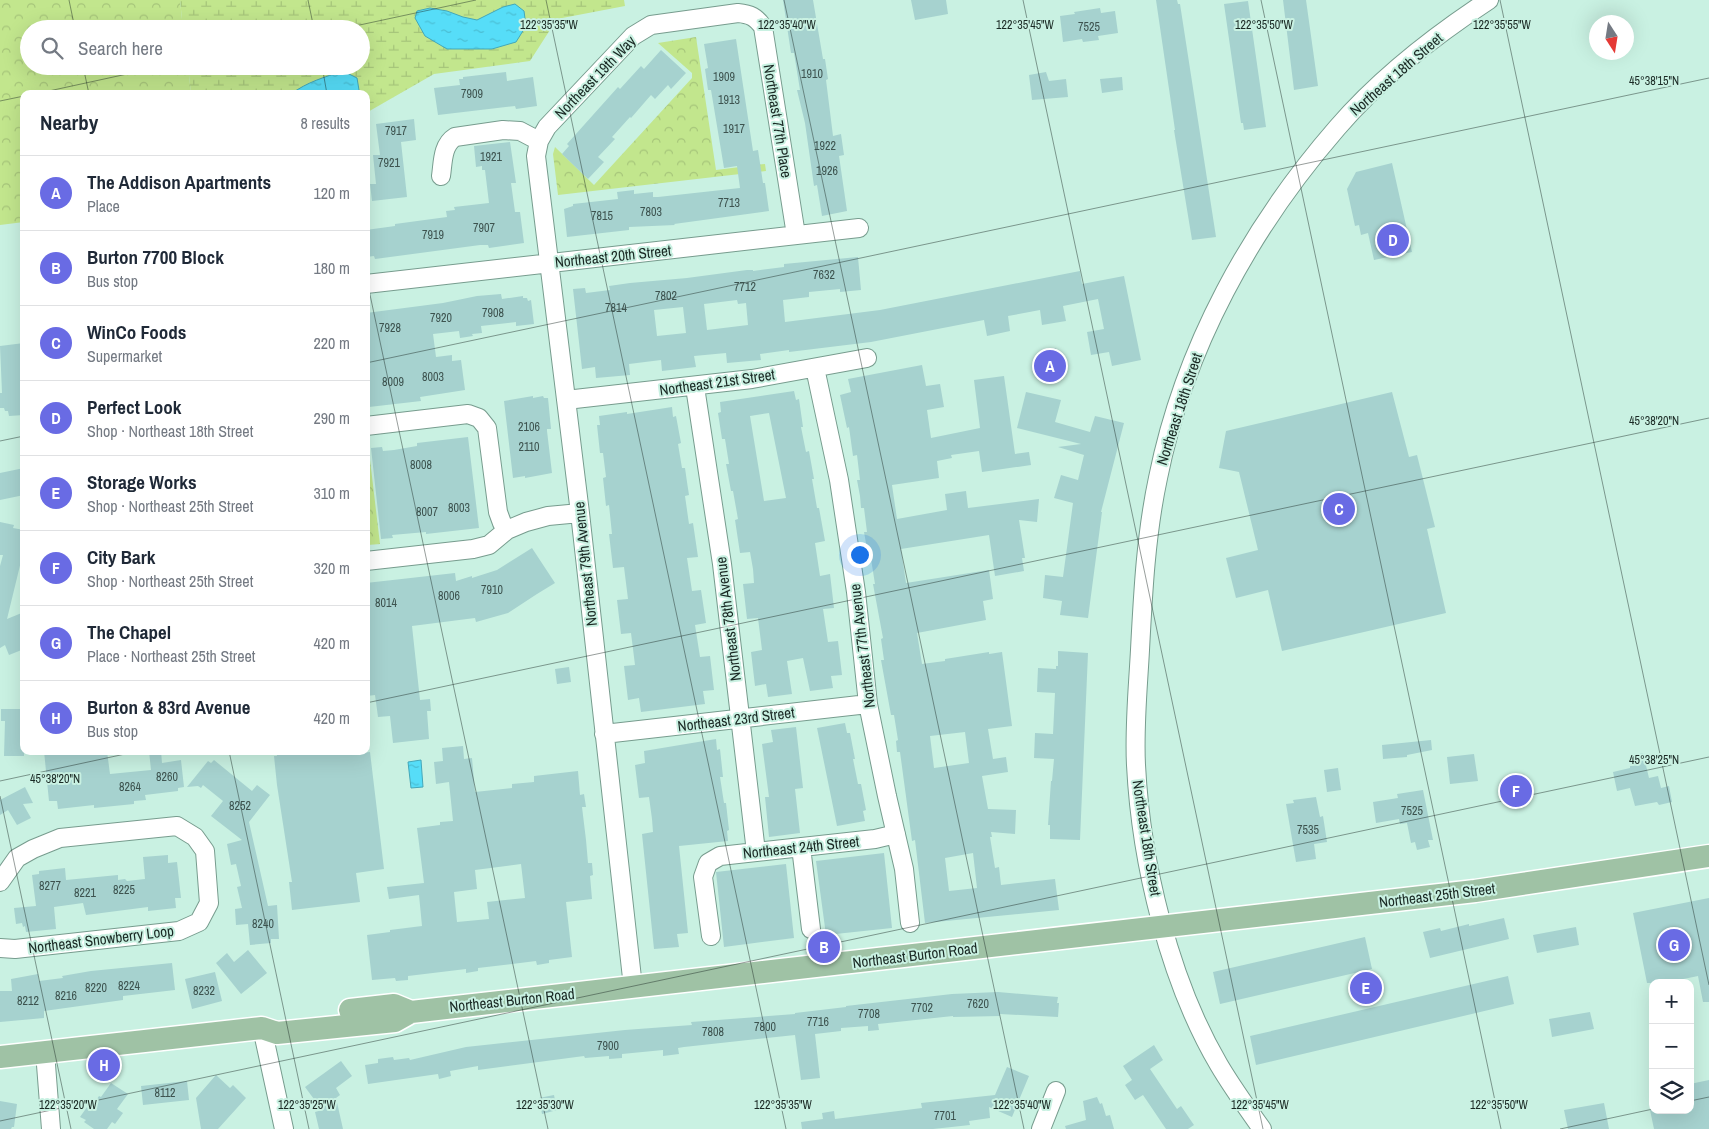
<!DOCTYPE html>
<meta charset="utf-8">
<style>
body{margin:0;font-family:"Archivo Narrow",sans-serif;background:#f2f2f3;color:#1f2937}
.controls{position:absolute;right:15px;bottom:15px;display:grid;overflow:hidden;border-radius:10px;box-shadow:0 5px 20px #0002}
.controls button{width:45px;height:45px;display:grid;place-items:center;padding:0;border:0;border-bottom:1px solid #e0e1e3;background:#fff;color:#1f2937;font:25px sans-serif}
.compass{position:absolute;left:1589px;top:15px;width:45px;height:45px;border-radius:50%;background:#fff;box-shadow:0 5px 20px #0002;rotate:168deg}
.you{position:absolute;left:859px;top:554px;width:18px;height:18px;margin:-12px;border:4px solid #fff;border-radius:50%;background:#1a73e8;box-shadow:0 0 0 8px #1a73e833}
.badge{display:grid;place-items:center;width:32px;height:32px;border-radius:50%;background:#696be4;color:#fff;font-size:16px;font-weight:700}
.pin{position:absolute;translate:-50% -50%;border:2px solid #fff;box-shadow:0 1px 5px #0006}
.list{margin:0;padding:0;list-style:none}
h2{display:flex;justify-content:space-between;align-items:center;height:65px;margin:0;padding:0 20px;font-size:21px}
h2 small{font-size:16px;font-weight:400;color:#747a83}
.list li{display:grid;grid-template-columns:32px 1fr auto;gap:15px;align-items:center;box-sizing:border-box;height:75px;padding:0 20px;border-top:1px solid #e0e1e3}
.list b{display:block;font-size:19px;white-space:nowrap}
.list p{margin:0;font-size:16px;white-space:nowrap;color:#747a83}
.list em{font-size:16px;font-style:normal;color:#747a83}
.icon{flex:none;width:28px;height:28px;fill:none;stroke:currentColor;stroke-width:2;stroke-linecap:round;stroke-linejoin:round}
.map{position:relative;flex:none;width:1709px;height:1129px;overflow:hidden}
.search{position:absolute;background:#fff;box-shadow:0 5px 20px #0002;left:20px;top:20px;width:350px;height:55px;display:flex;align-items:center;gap:12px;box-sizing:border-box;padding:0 18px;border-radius:28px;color:#747a83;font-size:19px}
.panel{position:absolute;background:#fff;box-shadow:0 5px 20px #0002;left:20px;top:90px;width:350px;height:665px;border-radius:10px}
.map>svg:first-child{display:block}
</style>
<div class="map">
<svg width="1709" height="1129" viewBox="0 0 1709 1129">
<defs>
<pattern id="forest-crowns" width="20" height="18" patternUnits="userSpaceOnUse" patternTransform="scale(1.25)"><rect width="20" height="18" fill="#c2e68d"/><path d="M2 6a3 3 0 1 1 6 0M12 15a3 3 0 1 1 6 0" fill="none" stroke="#a6c57a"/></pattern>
<pattern id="wetland-marsh" width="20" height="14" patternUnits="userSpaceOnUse" patternTransform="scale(1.25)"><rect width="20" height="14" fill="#c2e68d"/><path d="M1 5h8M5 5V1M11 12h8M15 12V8" fill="none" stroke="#a6c57a"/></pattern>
<pattern id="water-ripples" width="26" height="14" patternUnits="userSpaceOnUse" patternTransform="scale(1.25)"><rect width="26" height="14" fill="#56ddf8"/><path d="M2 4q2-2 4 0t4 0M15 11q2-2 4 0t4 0" fill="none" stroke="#4abed4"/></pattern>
</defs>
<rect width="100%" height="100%" fill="#c9f1e2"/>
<!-- forest -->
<path fill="url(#forest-crowns)" d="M0 0H180L183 29H29V66H188L191 94H24V222L0 225Z
M696 37 716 170 765 164 766 171 558 195 553 154 555 147 594 185 692 78V73L658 43Z
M366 443H368L380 544 368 545Z"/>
<!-- wetland -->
<path fill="url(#wetland-marsh)" d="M180 0H624L625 6 557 19 530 61 434 74 366 113V94H191L188 66H361V29H183Z"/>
<!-- water -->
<path fill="url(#water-ripples)" stroke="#44a7b8" d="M515 4 524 11 526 26 516 42 492 49H447L425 36 415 18 417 11 430 8 447 11 463 17 477 20 503 7Z
M343 71 357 78 359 90 357 94H291C307 82 325 77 343 71Z
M421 760 423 787 411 788 408 762Z"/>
<!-- building -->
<path fill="#a6d2cf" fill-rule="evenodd" d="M783 0H813L823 59H825L828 79 826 80 833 136 841 134 844 155 839 156 847 211 822 216 817 185 814 186 805 123 797 90H800L794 53H791Z
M911 0H946L948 14 915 20Z
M1156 0H1177L1178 4H1180L1216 237 1192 240 1174 130H1175Z
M1283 0H1306L1318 86 1294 90Z
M1248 1 1266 127 1244 130 1243 123H1241L1224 4Z
M1100 8 1101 13 1115 11 1118 33 1098 36 1099 40 1083 42 1082 39 1063 42 1060 16 1075 14 1074 12Z
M736 39 753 151 758 150 763 183H765L769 211 674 224 675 225 629 227V230L567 237 564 209 573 206V204L618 199 617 192 634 190V194L653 192V197H658L740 188 737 166 724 168 711 90H708L705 69 708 68 704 44Z
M661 50 686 73 671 89 668 85 655 99 651 95 631 118 630 117 612 137 615 139 598 157 604 162 588 179 562 154 569 146 567 144 618 87 620 89 641 66 644 69Z
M506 72 507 81 533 77 537 106 516 109 515 106 438 115 434 88 460 85 459 79H463V77Z
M1046 72 1049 81 1066 79 1068 97 1032 100 1029 75Z
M1122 77 1123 90 1102 93 1100 79Z
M414 119 416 140 401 142 407 197 372 201 370 184H376L373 155H380L376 124Z
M510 142 516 183H511L515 212H520L524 243 489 248 488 245H480L375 259 374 256 366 257V230L395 226V224L447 217 446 211 455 210 454 207 489 203 485 170H482V166L476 167 474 146Z
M1392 163 1412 252 1374 260 1368 233 1361 235 1359 225 1355 226 1347 189 1356 172Z
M858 257 861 290 840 292V289L809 292V297L783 300 785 322 880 310 1080 271 1082 284 1124 276 1141 360 1112 366 1109 352 1091 355 1087 332 1104 329 1098 299 1063 306 1066 321 1042 325 1040 310 1008 316 1010 331 987 336 984 320 871 342 789 352V350L760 354 761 360 727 363 726 353 694 356 696 367 662 371 661 360 629 364 630 375 596 378 595 367 582 369 573 289 585 288 586 293 610 290 609 286 630 283 687 278 747 270H753V271L784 267V264ZM737 300 738 304 746 303 748 325 707 330 704 304ZM683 307 686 333 657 336 654 310Z
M501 294 502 299 523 296V298H527L528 301 531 300 534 324 516 326V322L481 326 482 333 472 334 473 336 460 338 459 331 433 334 436 357 452 355V361L461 360 465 390 420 397 421 401 369 407 366 378V313L443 303 477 296Z
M24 343V415L9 416 8 411H5L4 408H0V393H2L0 346Z
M1056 348 1062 380 1045 384 1039 352Z
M922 365 926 386 940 384 944 407 927 410 931 438 980 428 974 380 1004 376 1015 454 1029 452 1031 465 982 472 979 451 951 455 952 458 937 461 939 478 892 485 897 519 947 510 945 494 966 491 968 508 1039 499 1037 522 1019 520 1025 558H1022L1024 571 995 576 989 535 901 549 906 583 989 570 993 599 983 601 986 620 917 633 922 664 945 661V659L989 652V654L1002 652 1012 726 988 729 993 759 1006 757 1008 772 982 776 988 809 1016 810 1015 834 991 832 992 837H990L995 868 999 867 1001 885 1055 879 1059 910 925 923 915 840 912 841 900 752H897L896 741 898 740 894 715H891L881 660H884L881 639 883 638 873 584H875L871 559H868L867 549 864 532H867L864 508H861L860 496 857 480H860L857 455 853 456 849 427 847 428 840 395 851 392 848 379ZM965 732 969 763 934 768 930 736ZM973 853 977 888 949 891 945 858Z
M794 391 796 400 799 399 803 427H801L806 452 809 451 814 479H812L817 508H819L825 541 815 543 820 576 830 574 834 608 823 609 828 642 838 641 842 675 831 676 833 688 810 691 803 658 787 661 792 694 768 697 766 684 755 686 751 652 762 650 758 618 747 619 743 584 754 583 753 569 750 552 740 553 735 520 738 519 733 491H731L726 464H729L725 439H722L718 413 721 412 720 402ZM769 413 786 498 764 501 750 416Z
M1026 392 1061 400 1055 422 1090 432 1095 416 1124 423 1101 512H1102L1088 618 1060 615 1062 601 1043 598 1045 575 1063 577 1073 503 1054 498 1061 475 1078 480 1084 455 1058 447 1081 444 1017 428Z
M1392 392 1409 457 1417 455 1435 527 1427 529 1446 613 1282 651 1268 590 1236 598 1226 558 1258 550 1239 472 1219 468 1226 431Z
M533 396V398L543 396 544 398H548L551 429H547V431L552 473 525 478V476L513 478 504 401Z
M672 407 673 417 676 416 681 443 678 444 682 468H685L687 482 689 495 685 496 689 524 693 523 698 557 687 558 692 591 701 590 706 623 695 625 700 657 710 656 714 690 703 691 705 704 641 712 639 698 628 700 624 666 635 665 631 633 621 634 617 600 628 599 624 567 613 568 609 534H612L609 505 606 506 603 478 606 477 603 453H600L597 425H600L599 416 627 412V414Z
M468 437 479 528 426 534V532L392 535 393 538 381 539 371 448 382 447 383 451 394 450 417 446V443Z
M24 468V495L0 500V473Z
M0 522 14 525 13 528 24 530V549L7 619 24 612V649L9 655 5 645 0 648V566L3 555H0Z
M532 548 555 583 537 594 508 613 476 622 475 618 412 626 420 700 430 699 431 711H427L429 739 393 743 390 716 378 717 375 695 367 696 366 583 455 573 456 581 472 576V578L497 570Z
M1058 651 1088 653 1080 840 1050 839V825H1048L1051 781H1052L1054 759 1034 758 1035 733 1053 734 1055 693 1037 692 1038 668 1056 669V666H1058Z
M569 667 571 682 557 684 555 669Z
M1 709H24V756H4L5 721H1Z
M845 723 847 733H850L855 759H853L858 784H861L866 810 863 811 865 821 837 826 817 728Z
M796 727 803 788 795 789 800 833 769 837 765 797H769L762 744 773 742 771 730Z
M716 739 717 750 720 749 723 777H720L724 803H726L729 830 727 831 728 841 679 846 688 933 677 934 679 947 654 949 642 834 653 832 652 819 649 797 639 798 635 765 645 763 644 751Z
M1431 740 1432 750 1407 755V757L1383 759 1382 745Z
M463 746 464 759 472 758 475 792 512 788V784L534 782V776L578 771 580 795 584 794 586 807H582L586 840 588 863H592L593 875 590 876 592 899 566 902 572 957 549 960V963L537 965 536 961 478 968V971L466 973V969L408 976V980L396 981 395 978 372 980 367 935 390 932V930L422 926 419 895 389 899 387 887 424 883 417 828 440 825V822L453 821 449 782 436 784 434 762 443 761 442 748ZM521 864 525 898 487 902 489 919 457 922 454 892 477 889 475 870Z
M44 751H107L110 774 151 770 149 751H161L162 763 181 760 184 787 178 788V791L145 795 146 800 134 801V804L94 808V805L58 809 57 801H49Z
M276 751H342L343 755 370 752 384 869 356 873 360 902 292 910 289 882H292L277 785 274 756H277Z
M1643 753 1649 778 1658 776 1661 788 1669 786 1672 802 1659 805 1657 802 1635 806 1630 788 1617 791 1613 772 1630 768V766H1632V762H1633L1632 755Z
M1474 754 1478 781 1450 784 1447 757Z
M214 760 252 791 257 785 270 795 249 822 268 906 277 905 279 939H271V943L250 945 248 924 236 925 235 909 242 908 237 887 241 886 236 864 231 865 227 844 242 840 211 816 223 801 203 785 201 788 198 786 187 787 208 761 211 763Z
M1338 768 1341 790 1327 792 1324 770Z
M25 787 33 803 23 804 31 818 17 825 8 810 0 815V800Z
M1423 790 1433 840H1428L1430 847 1417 850 1415 842 1411 843 1407 823 1400 824 1399 819 1376 823 1373 802 1398 798 1397 794Z
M1316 797 1320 817 1323 816 1327 842 1314 844 1316 859 1296 862 1286 804 1294 803 1293 800Z
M884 853 892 928 826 935 816 861Z
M168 855V863L177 862 181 898H175L176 908 148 911V907L86 915 83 903 54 907 56 929 26 932 25 926 23 927 22 923 16 924 14 908 36 906 32 875 39 874V871L65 868 66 880 118 875V880L125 879 127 881 145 879 143 857Z
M786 864 794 938 724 947 716 872Z
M1709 898V1002H1703L1698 976 1664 983H1647L1633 913Z
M1504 918 1509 939 1430 958 1423 932 1440 928 1441 931 1469 924V926Z
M1576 927 1579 945 1537 953 1533 935Z
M1365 937 1372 969 1220 1004 1213 972Z
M248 950 267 973 241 994 216 963 227 953 234 962Z
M172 963 175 990 123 996V1000L44 1011V1018L0 1022V991H12L11 979 38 974 39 981 63 978 62 976 91 971Z
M215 972 222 1001 192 1009 185 979Z
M1508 976 1514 1004 1256 1065 1250 1036Z
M998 992 1058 997 1057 1003H1059L1058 1017 1000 1014V1016L953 1017V1016L878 1024 879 1030 868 1031V1026L841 1028V1031L815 1034 820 1078 801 1080 795 1035 684 1047 678 1048 679 1054 663 1056V1050L622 1054V1058L609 1059V1056L585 1058 584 1056 478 1070V1066L450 1071 451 1076 439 1079 438 1074 368 1084 365 1065 378 1063V1059L393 1057 394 1060 409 1058 410 1060 466 1047 625 1030 692 1025 691 1022 795 1014V1013L846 1007V1006L952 994Z
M1590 1012 1594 1029 1552 1037 1549 1019Z
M1154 1045 1163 1060 1150 1069 1177 1109 1181 1106 1194 1125 1188 1129H1166L1143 1095 1135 1100 1125 1085 1132 1080 1123 1066Z
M341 1061 352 1076 336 1088 340 1095 336 1098 343 1129H319L315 1112 322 1110 305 1087Z
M1007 1067 1029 1076 1012 1117 989 1107 990 1118 969 1121 970 1125 933 1129H802L801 1122 823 1119 822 1113 834 1111 835 1119 922 1108 921 1103 995 1095Z
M216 1075 230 1088 233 1085 246 1098 218 1129H201L196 1098Z
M1709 1080V1129H1654L1650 1110H1690V1084Z
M187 1081 189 1100 143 1105 141 1086Z
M111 1083 128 1094 117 1109 123 1113 115 1124 112 1122 107 1129H94L84 1122 86 1120 80 1117 87 1107 90 1109 99 1096 101 1097Z
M554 1095 557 1110 542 1114 539 1098Z
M1097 1097 1100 1104 1102 1103 1106 1116 1110 1115 1114 1129H1066L1065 1126 1086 1120 1083 1101Z
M0 1101 17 1104 14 1127H12L11 1129H0Z
M1604 1103 1609 1129H1568L1564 1110Z"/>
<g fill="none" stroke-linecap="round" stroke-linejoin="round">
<defs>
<path id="minor" d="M441 176C443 163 442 145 455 137L503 130 520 131 539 141
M366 284 859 228
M815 368 839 480 856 592 868 704 887 796 904 869 910 923
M695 387 722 564 756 852
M566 400 752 379 867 358
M366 426 468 414 479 418 487 428 498 512 502 523 507 530
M366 561 473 549 489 545 507 530 526 522 548 516 580 513
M604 734 868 704
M801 847 811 929
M0 882 17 858 33 849 60 838 177 826 195 837 205 851 209 903 199 922 179 931 15 949 0 948
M711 936 703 877 708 863 720 856 875 839 896 834
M633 987 580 513 536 156 539 141 547 127 633 36 651 25 738 13C750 14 756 17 763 27L796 235
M262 1028 284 1129
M45 1052 51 1129
M1041 1129 1056 1091
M1262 1129C1247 1108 1232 1087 1219 1065 1169 980 1141 863 1136 765 1134 727 1138 688 1140 650 1143 592 1146 534 1158 478 1184 348 1251 227 1337 128 1380 78 1434 36 1489 0"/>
<path id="major" d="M350 1010 394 1005 411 1012
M0 1057 262 1028 277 1033 395 1021 411 1012 1475 891 1709 856"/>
</defs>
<!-- minor casing -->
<use href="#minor" stroke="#779c8e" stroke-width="20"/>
<!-- major casing -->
<use href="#major" stroke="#fff" stroke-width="25"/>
<!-- minor -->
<use href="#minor" stroke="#fff" stroke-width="18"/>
<!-- major -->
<use href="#major" stroke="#9fc2a5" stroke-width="22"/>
</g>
<!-- ticks -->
<path fill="none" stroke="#1a2924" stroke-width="1" stroke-opacity="0.45" d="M69 0 75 29M308 0 314 29M546 0 786 1129M784 0 1024 1129M1023 0 1263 1129M1261 0 1501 1129M1500 0 1709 985M341 29 476 0M83 66 89 94M322 66 327 94M35 94 164 66M0 101 24 96M366 276 548 1129M366 363 1709 78M0 441 24 436M366 703 1709 418M229 751 309 1129M0 781 139 751M0 796 71 1129M1690 1101 1709 1097M0 1121 1709 757M1560 1129 1653 1109"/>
<g text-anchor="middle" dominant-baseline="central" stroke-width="4" stroke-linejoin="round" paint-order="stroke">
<!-- number labels -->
<g font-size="12" fill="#3d534f">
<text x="1089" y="27">7525</text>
<text x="812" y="74">1910</text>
<text x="724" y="77">1909</text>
<text x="472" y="94">7909</text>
<text x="729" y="100">1913</text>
<text x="734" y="129">1917</text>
<text x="396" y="131">7917</text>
<text x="825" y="146">1922</text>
<text x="491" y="157">1921</text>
<text x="389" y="163">7921</text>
<text x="827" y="171">1926</text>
<text x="729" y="203">7713</text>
<text x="651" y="212">7803</text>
<text x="602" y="216">7815</text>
<text x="484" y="228">7907</text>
<text x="433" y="235">7919</text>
<text x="824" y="275">7632</text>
<text x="745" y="287">7712</text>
<text x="666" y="296">7802</text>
<text x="616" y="308">7814</text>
<text x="493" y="313">7908</text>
<text x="441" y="318">7920</text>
<text x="390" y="328">7928</text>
<text x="433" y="377">8003</text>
<text x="393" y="382">8009</text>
<text x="529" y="427">2106</text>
<text x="529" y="447">2110</text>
<text x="421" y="465">8008</text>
<text x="459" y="508">8003</text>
<text x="427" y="512">8007</text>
<text x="492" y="590">7910</text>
<text x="449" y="596">8006</text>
<text x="386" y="603">8014</text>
<text x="167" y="777">8260</text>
<text x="130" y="787">8264</text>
<text x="240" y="806">8252</text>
<text x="1412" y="811">7525</text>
<text x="1308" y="830">7535</text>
<text x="50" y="886">8277</text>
<text x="124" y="890">8225</text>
<text x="85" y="893">8221</text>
<text x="263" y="924">8240</text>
<text x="129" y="986">8224</text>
<text x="96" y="988">8220</text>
<text x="204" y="991">8232</text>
<text x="66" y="996">8216</text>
<text x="28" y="1001">8212</text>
<text x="978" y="1004">7620</text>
<text x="922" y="1008">7702</text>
<text x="869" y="1014">7708</text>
<text x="818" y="1022">7716</text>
<text x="765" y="1027">7800</text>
<text x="713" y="1032">7808</text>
<text x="608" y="1046">7900</text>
<text x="165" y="1093">8112</text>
<text x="945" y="1116">7701</text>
</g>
<!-- street labels -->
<g font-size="15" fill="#1a2924" stroke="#c9f1e2">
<text transform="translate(1396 74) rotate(-41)">Northeast 18th Street</text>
<text transform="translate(595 77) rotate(-46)">Northeast 19th Way</text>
<text transform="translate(778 121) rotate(81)">Northeast 77th Place</text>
<text transform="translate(613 256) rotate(-6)">Northeast 20th Street</text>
<text transform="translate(717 382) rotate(-8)">Northeast 21st Street</text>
<text transform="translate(1179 409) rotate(-72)">Northeast 18th Street</text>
<text transform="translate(585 564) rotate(-96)">Northeast 79th Avenue</text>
<text transform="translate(728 619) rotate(-97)">Northeast 78th Avenue</text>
<text transform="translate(862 646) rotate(-97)">Northeast 77th Avenue</text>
<text transform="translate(736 719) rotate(-7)">Northeast 23rd Street</text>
<text transform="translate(1147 838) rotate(81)">Northeast 18th Street</text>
<text transform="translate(801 847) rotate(-6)">Northeast 24th Street</text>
<text transform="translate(1437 895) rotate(-7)">Northeast 25th Street</text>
<text transform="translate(101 939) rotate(-7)">Northeast Snowberry Loop</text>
<text transform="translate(915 955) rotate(-7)">Northeast Burton Road</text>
<text transform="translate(512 1000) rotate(-6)">Northeast Burton Road</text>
</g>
</g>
<g font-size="12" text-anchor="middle" fill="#1a2924" stroke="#c9f1e2" stroke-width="4" stroke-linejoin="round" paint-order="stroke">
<text x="549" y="29">122°35'35"W</text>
<text x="787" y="29">122°35'40"W</text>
<text x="1025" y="29">122°35'45"W</text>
<text x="1264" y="29">122°35'50"W</text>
<text x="1502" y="29">122°35'55"W</text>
<text x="1654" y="85">45°38'15"N</text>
<text x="1654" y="425">45°38'20"N</text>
<text x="1654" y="764">45°38'25"N</text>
<text x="55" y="783">45°38'20"N</text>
<text x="68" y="1109">122°35'20"W</text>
<text x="307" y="1109">122°35'25"W</text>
<text x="545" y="1109">122°35'30"W</text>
<text x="783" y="1109">122°35'35"W</text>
<text x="1022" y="1109">122°35'40"W</text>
<text x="1260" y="1109">122°35'45"W</text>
<text x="1499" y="1109">122°35'50"W</text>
</g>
</svg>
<div class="controls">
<button>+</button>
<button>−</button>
<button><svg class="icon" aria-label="layers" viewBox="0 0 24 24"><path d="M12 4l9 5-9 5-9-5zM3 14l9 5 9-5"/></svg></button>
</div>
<svg class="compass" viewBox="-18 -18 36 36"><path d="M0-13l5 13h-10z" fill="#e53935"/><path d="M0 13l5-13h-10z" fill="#747a83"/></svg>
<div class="you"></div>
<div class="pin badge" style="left:1050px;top:366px">A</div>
<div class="pin badge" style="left:824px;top:947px">B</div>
<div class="pin badge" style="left:1339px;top:509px">C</div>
<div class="pin badge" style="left:1393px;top:240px">D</div>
<div class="pin badge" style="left:1366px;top:988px">E</div>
<div class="pin badge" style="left:1516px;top:791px">F</div>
<div class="pin badge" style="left:1674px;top:945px">G</div>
<div class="pin badge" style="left:104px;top:1065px">H</div>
<div class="search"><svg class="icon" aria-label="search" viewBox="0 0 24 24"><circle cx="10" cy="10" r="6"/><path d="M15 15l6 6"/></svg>Search here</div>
<section class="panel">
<h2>Nearby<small>8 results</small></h2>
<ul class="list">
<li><span class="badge">A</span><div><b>The Addison Apartments</b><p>Place</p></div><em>120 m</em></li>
<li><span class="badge">B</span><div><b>Burton 7700 Block</b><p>Bus stop</p></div><em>180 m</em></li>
<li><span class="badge">C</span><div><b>WinCo Foods</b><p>Supermarket</p></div><em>220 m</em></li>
<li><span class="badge">D</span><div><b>Perfect Look</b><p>Shop · Northeast 18th Street</p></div><em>290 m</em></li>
<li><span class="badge">E</span><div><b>Storage Works</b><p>Shop · Northeast 25th Street</p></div><em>310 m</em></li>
<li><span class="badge">F</span><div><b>City Bark</b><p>Shop · Northeast 25th Street</p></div><em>320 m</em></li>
<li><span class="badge">G</span><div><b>The Chapel</b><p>Place · Northeast 25th Street</p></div><em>420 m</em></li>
<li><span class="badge">H</span><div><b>Burton &amp; 83rd Avenue</b><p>Bus stop</p></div><em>420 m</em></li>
</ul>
</section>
</div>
